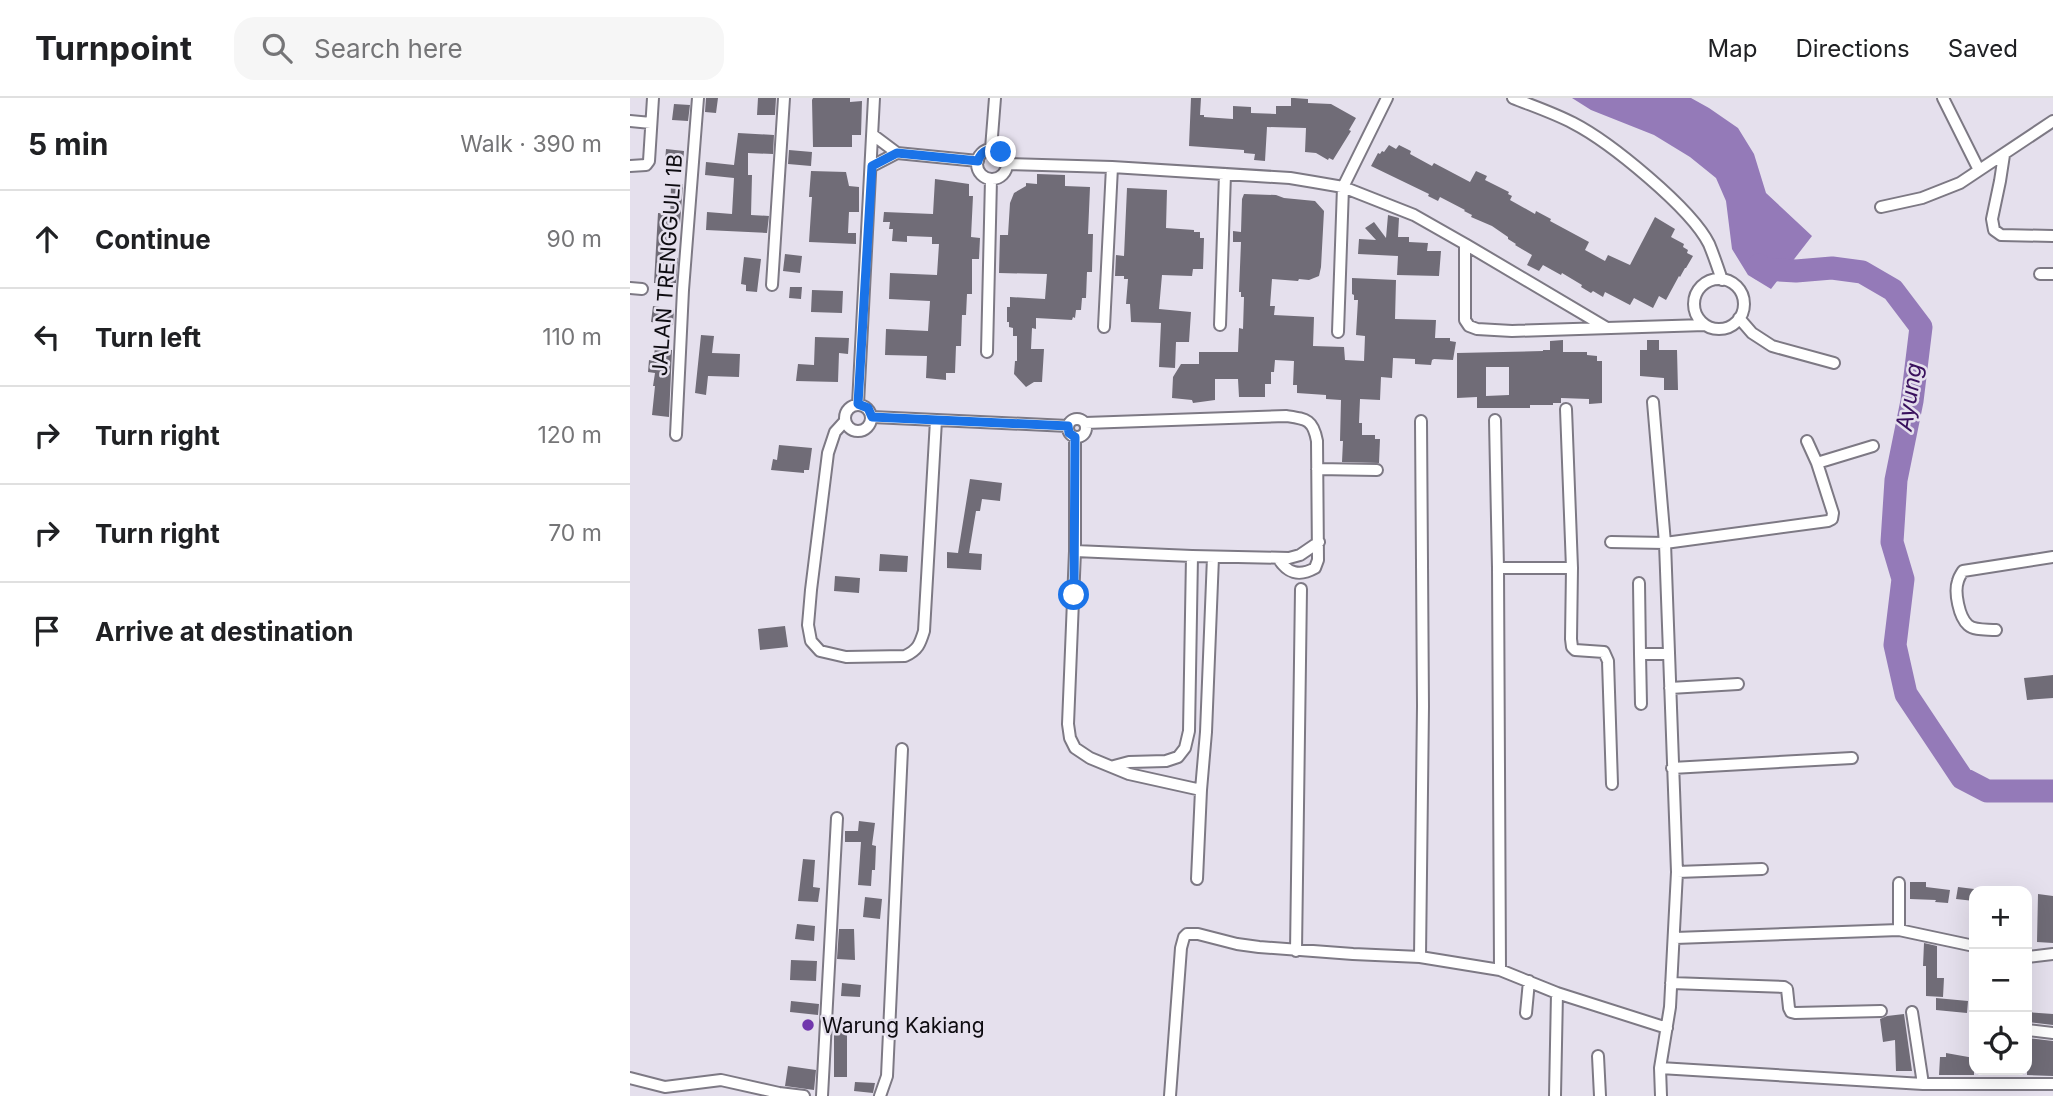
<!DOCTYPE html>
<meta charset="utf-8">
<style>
body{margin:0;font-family:Inter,sans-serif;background:#f6f6f6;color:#202124}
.controls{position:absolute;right:21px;bottom:21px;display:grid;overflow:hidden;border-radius:14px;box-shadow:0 7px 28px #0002}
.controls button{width:63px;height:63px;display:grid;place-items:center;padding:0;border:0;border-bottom:2px solid #e0e0e0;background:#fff;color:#202124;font:35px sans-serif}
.stop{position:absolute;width:21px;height:21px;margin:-16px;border:5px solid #1a73e8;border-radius:50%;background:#fff}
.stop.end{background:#1a73e8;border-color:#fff;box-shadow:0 2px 7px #0008}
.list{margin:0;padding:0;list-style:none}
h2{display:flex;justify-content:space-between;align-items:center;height:91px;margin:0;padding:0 28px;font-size:30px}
h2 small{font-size:23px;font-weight:400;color:#757577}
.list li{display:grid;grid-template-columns:46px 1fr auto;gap:21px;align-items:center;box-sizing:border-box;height:98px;padding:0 28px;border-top:2px solid #e0e0e0}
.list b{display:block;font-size:26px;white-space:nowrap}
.list em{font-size:23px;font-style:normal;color:#757577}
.icon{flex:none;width:38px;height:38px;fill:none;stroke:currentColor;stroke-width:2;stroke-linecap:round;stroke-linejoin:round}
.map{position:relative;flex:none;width:1423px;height:998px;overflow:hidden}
header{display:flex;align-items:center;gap:42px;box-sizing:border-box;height:98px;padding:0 35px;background:#fff;border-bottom:2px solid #e0e0e0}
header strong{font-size:33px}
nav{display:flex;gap:38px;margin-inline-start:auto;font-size:24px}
.search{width:490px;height:63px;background:#f6f6f6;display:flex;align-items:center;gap:18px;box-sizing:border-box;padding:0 24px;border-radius:21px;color:#757577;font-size:26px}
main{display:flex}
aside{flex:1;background:#fff}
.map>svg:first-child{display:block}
</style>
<header>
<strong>Turnpoint</strong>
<div class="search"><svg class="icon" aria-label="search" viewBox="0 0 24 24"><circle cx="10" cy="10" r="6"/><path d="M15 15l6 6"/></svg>Search here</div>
<nav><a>Map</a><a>Directions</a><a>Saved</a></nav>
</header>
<main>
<aside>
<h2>5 min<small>Walk · 390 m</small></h2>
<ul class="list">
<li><svg class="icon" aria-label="ahead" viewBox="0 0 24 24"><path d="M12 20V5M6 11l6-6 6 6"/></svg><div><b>Continue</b></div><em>90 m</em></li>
<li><svg class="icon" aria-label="left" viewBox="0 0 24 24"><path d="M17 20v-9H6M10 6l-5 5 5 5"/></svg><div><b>Turn left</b></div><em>110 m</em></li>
<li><svg class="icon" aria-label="right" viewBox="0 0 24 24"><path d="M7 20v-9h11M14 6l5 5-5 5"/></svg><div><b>Turn right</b></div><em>120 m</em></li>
<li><svg class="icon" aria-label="right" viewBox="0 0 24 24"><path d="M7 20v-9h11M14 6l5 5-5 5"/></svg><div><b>Turn right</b></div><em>70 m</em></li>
<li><svg class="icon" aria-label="arrive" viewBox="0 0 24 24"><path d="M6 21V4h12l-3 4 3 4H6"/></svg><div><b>Arrive at destination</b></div></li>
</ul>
</aside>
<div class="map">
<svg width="1423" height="998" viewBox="0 0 1423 998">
<rect width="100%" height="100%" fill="#e5e0ed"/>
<!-- water -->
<path fill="#947ab8" d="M942 0H1061L1079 10 1108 30 1124 56 1136 95 1182 138 1141 191 1118 177 1102 151 1096 103 1086 80 1060 59 1024 37 961 12Z"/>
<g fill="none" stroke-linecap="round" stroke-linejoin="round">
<!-- river -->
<path stroke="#947ab8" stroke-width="23" d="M1129 167 1131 171 1166 173 1202 170 1232 174 1263 192 1291 229 1282 303 1266 382 1262 444 1273 481 1265 547 1276 596 1332 680 1357 693H1423"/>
</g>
<!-- building -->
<path fill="#706c77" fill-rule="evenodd" d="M76 0H88L86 15 75 14Z
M128 0H146L145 17H127Z
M183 0H220V4L232 3 231 37H222V49H183L182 2Z
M561 0H571L570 17H574V19L603 21V8L621 9V15L646 16V8H661V0H664L678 1V5L701 6 726 20 719 32 721 33 703 62 699 60 698 62 686 55 675 54 676 30 637 29 635 63 624 62 625 56 614 55V52L559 48Z
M44 6 60 7 58 23 42 22Z
M108 35 144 37 143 56 118 55V77H122L121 117 139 118 137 135 76 132 77 114 102 116 104 80 75 77 76 64 104 67Z
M759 47 766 51 769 47 781 53 780 56 802 68 804 65 840 84 846 73 857 78 855 82 879 94 878 96 882 98 880 102 905 116 906 113 921 121 920 123 959 144 955 152 975 163 978 157 1000 167 1025 119 1045 131 1041 139 1054 146 1053 149 1058 152 1057 155 1063 158 1056 170H1055L1050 179 1049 178 1036 202 1029 198 1023 210 1004 200 1000 207 975 194 973 199 963 193 961 195 951 189 952 187 932 175 931 177 913 167 909 173 897 167 902 157 885 147 886 146 878 141V139L862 128 841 119 842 117 834 113 835 112 810 99 808 103 798 98 799 96 741 68 748 55 750 56 752 53 754 54Z
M36 51 54 53 53 65 35 64Z
M159 52 182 54 181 68 158 66Z
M181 73 216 74 219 88 229 89V114H219L218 135H226V146L179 144 182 99H179Z
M407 76 435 77V88L460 89 458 136H463L462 174H457L456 200H452L451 212H446L445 220 443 219 442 222 406 220V231L402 230 401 251H414L412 284H404L396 289 384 276 385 263H387V238H383V230L379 229V224H377V209H380V199L415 201 417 176 369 175 370 137H378L380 105 384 95 396 88V85L407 86Z
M305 81 339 86V98H343L341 139 350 140 349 161H342V196H337L336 217H332L331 248H326L325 275H316V282L296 280 297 258 255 257 256 231 298 233 300 203 259 201 260 175 307 177 309 146H302V139L277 138V144L262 143 263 131H259L260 124H253L254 114 303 116Z
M41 86H53L50 126 40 125Z
M497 90 537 92 536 130 564 132V134H570V140H574L573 171H563L562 178 532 177 529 211 561 214 559 244H546L545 270 529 269 531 225 501 224 500 206H496L498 181H494V178H485L486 157 494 158Z
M614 96 646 97 654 100 685 103 694 113 691 169 689 178 679 182 669 181 668 183 642 181 640 208H645L644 217 684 219 683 248 714 249 715 262 734 263 735 238 726 237 728 202H724V197L722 196V180L766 182 765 221 806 222 805 240H820V243L826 244 823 262 804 261 802 262 801 267 785 266V261L763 260 762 280 751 279 750 302 730 301 729 325H732V337H745V341H750L749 365 712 364 713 343H710L711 302 696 301V297L667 295V287H663L664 263 645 262 644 274H641V286H635V299H609L608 281H585V302L563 305 562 302 542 300 543 279 551 266H569V254H608L609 230 613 231 614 199H611V194H609L611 144H603V133L611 134 612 101Z
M28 115 40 116 36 159 48 160 46 185H24Z
M758 117 769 120 768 139H779V144L798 145 797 153H811L809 178 767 177 768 158 728 156 729 141 746 142 735 130 744 124 756 140Z
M155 156 172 158 170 175 153 173Z
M114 159 131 161 127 194 116 193V187L111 186Z
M160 189H172L171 201 159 200Z
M182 192 213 193 212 215 181 214Z
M23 208 44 211 43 227 21 224Z
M71 237 84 238 82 255 110 256 109 279 78 278 76 297 65 295Z
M185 239 219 240 218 256 209 255 208 284 166 283 168 266 184 267Z
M933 242V254H957V257L967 258V263H972V305L959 306V301L931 300V305H923V307H900V310H847V299L827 300V255L913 253V252H920V243ZM856 269H879V297L856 298Z
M1017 242H1029V252H1047L1048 292H1034V280L1010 278V252H1017Z
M25 250 42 252 39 319 22 317 25 288H23L25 275 18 274 19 262 23 263Z
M149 347 182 350 179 372H174V375L141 372 143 361 147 362Z
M340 381 372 385 370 403 352 401 350 413H346L339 455 352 456 351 472 317 470V454L328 455Z
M250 456 278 458 277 474 249 473Z
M205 478 230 480 229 495 204 493Z
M155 528 158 549 130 552 128 531Z
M1423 577V600L1397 602 1394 580Z
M229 723 245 725 242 747 246 748 245 772H242L241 788 228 787 231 744H215V733H228Z
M173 761 185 762 183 789 190 790 188 804 168 803Z
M1280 784H1296V789L1320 792 1318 805 1305 804 1306 802 1280 801Z
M1328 789 1344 791V803L1326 801Z
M1408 796 1423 798V845L1407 844Z
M235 799 252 801 250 821 233 819Z
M167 826 185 828 184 843 165 841Z
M209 831H224L225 862 207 861Z
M1294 845 1307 848V880H1314L1313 899 1296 898V868H1293Z
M161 862 187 863 186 883 160 882Z
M212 885 231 887 230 899 211 898Z
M1306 900 1338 903 1337 915 1306 912Z
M161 903 189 906 188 917 160 914Z
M1397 914 1423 916V927L1397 924Z
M1274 916 1282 973H1266L1265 942 1253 944 1250 921 1257 918Z
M204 921H217V979H204Z
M1397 940 1423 943V978L1397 977Z
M1316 955 1344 960V977H1309L1310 959H1316Z
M158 968 186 972 184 992 155 988Z
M225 984 245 985 243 995 224 993Z"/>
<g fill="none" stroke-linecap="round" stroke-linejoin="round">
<defs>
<path id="street" d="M883 0C903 8 924 15 943 25 980 44 1061 110 1079 146 1084 158 1088 170 1092 182
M1313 0 1349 72
M0 23 21 25
M243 37 267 55 348 63
M361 51 365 0
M347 66a15 15 0 1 1 30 0a15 15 0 1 1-30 0Z
M1374 57 1370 83 1362 121 1364 132 1371 137 1423 138
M378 66 482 69 660 80 684 84 713 89 784 117 835 146V222L839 228 847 231 882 233 1075 227
M0 68 16 67 19 63 23 0
M242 68 267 55
M1251 109 1292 100 1330 85 1423 23
M835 146 977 230
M1410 176H1423
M1064 206a25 25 0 1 1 50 0a25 25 0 1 1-50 0Z
M142 187 154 0
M0 190 12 191
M1109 220 1122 235 1142 248 1204 265
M590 227 595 76
M474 229 482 69
M708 234 713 89 757 0
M357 254 361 81
M1023 304 1035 445 1047 774 1040 909 1030 970 1031 998
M228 306 244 0
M215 320a13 13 0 1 1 26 0a13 13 0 1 1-26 0Z
M936 311 942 470 941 541 942 549 945 552 974 554 978 563 982 686
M242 319 438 328
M438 330a9 9 0 1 1 18 0a9 9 0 1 1-18 0Z
M865 322 868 470 870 872
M215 323 205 334 198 355 181 492 178 527 181 543 190 553 216 559 275 558C288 552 290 546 294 533L306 322
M455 325 656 318C676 321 683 321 687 343L688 462 685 470C669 479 657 475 648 460
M46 337 53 192 68 0
M445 339V453L438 626 440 640 445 650 460 660 499 676 571 692 576 634 583 459
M1187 365 1243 348
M687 371 747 372
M981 444 1035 445 1198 423 1202 421 1203 415 1187 365 1177 343
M445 453 562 458 659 460 670 457 689 444
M868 470H942
M1009 485 1010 556
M1366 532C1357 531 1345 533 1338 527 1329 519 1324 494 1328 483 1329 479 1331 476 1333 473L1423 459
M1040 590 1108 586
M1011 606 1010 556H1039
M484 668 499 664 536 663 548 659 555 650 559 633 562 458
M1042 670 1222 660
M1047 774 1132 771
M567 781 571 692
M1269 785V832
M1045 840 1269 832 1344 848
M666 853 671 491
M790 859 793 608 791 323
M1397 859 1423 856
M1041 885 1154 889 1157 891 1159 910 1161 914 1165 915 1251 913
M1282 914 1293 986
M896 915 899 883
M1397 932 1423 935
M968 958 970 998
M1030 970 1293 986H1423
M0 980 35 989 91 982 149 995 174 998
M192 998 207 720
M250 998 257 978 272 651
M540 998 551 850 554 839 557 836H568L607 846 629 849 723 856 790 859 870 872 927 895 1037 930
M925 998 927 895"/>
</defs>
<!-- street casing -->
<use href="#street" stroke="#7d7984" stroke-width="14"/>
<!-- street -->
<use href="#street" stroke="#fff" stroke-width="10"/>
</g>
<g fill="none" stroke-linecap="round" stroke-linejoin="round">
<!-- route -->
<path stroke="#1a73e8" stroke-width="9" d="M371 54C361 49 351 52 348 63L267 55 242 68 228 306 238 310 242 319 438 328 439 335 445 339 444 497"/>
</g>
<!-- markers -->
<circle fill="#7137ad" stroke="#e5e0ed" stroke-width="2.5" cx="178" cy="927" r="7"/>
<g text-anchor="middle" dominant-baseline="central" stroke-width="5" stroke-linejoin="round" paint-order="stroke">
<!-- street labels -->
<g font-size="21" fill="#0e0c11" stroke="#e5e0ed">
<text transform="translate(37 167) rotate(-86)">JALAN TRENGGULI 1B</text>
</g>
<!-- poi labels -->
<g font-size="21" fill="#0e0c11" stroke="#e5e0ed" text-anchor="start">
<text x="192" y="927">Warung Kakiang</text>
</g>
<!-- water labels -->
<g font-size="23" font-style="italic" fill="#39105d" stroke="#e5e0ed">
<text transform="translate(1279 299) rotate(-81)">Ayung</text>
</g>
</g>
</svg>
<div class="controls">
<button>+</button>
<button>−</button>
<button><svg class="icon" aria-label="locate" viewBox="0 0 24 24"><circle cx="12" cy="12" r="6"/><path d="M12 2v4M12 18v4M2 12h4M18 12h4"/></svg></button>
</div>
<div class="stop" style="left:444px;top:497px"></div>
<div class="stop end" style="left:371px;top:54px"></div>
</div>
</main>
